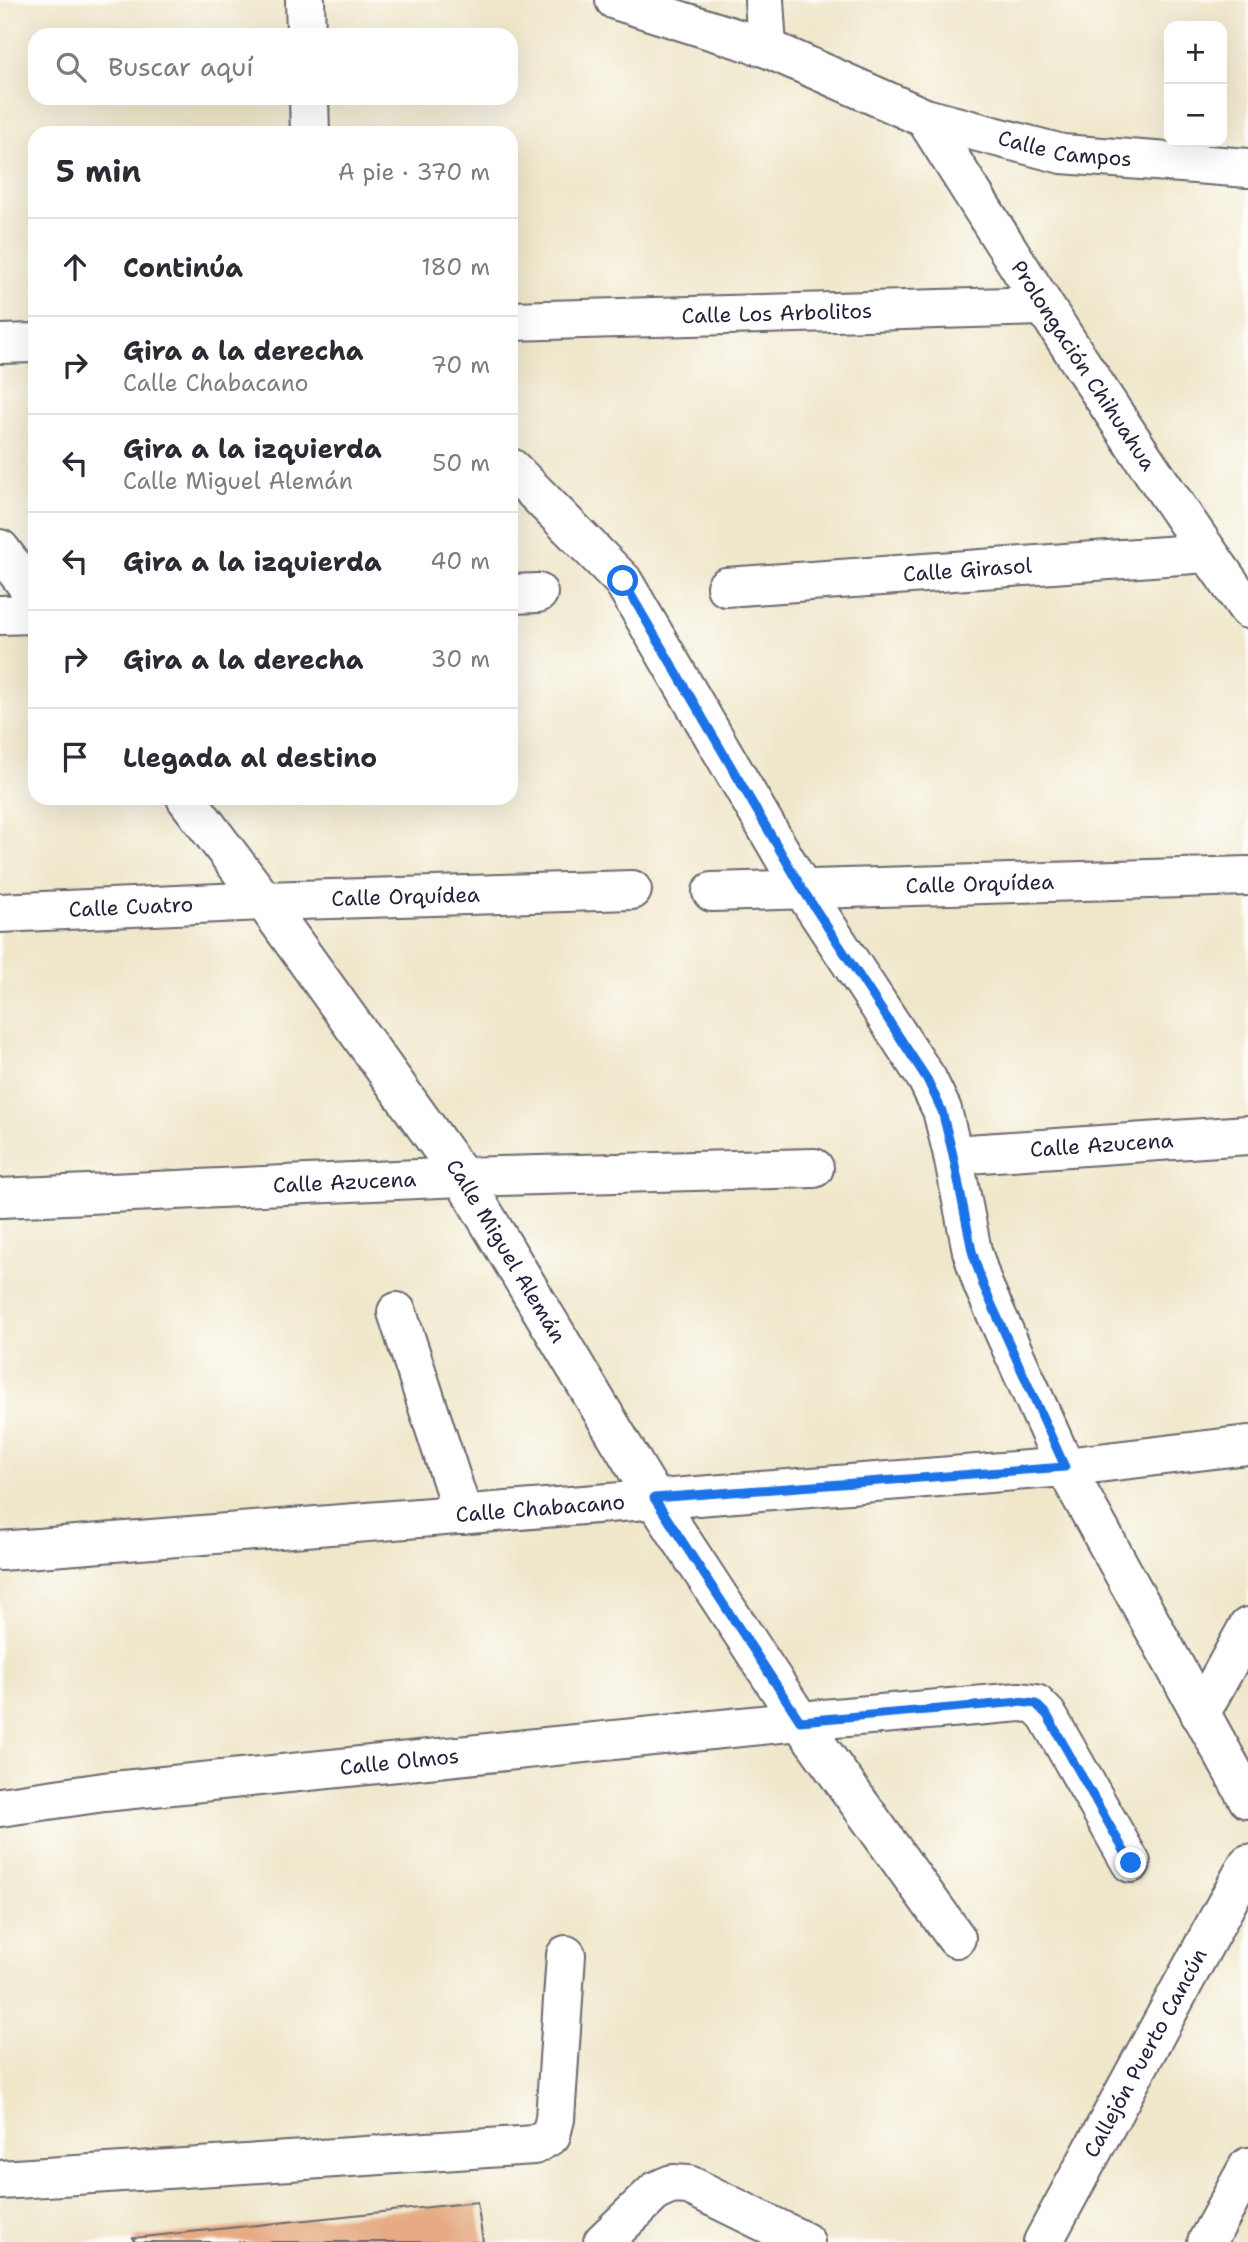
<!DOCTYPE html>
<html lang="es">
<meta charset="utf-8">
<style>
body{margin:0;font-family:"Shantell Sans",sans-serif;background:#f2f2f3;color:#2b2b33}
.controls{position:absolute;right:21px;top:21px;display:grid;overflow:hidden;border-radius:14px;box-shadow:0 7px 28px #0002}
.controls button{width:63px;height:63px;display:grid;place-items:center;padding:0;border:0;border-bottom:2px solid #e1e1e2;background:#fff;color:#2b2b33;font:35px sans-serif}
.stop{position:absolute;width:21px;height:21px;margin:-16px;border:5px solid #1a73e8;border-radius:50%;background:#fff}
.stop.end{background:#1a73e8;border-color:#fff;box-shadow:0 2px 7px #0008}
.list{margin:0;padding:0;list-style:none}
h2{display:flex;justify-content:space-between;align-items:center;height:91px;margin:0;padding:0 28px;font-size:30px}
h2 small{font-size:23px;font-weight:400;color:#7c7c81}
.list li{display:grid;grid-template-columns:46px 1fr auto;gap:21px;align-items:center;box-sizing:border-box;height:98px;padding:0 28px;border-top:2px solid #e1e1e2}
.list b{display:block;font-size:26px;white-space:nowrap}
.list p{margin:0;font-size:23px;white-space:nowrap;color:#7c7c81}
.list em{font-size:23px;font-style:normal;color:#7c7c81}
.icon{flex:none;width:38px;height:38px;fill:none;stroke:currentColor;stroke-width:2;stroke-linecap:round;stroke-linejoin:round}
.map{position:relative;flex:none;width:1248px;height:2242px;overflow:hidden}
.search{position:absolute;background:#fff;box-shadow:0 7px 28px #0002;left:28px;top:28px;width:490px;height:77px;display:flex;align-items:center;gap:18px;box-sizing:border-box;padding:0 24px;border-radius:21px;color:#7c7c81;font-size:26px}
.panel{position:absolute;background:#fff;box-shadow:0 7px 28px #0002;left:28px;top:126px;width:490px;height:679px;border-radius:21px}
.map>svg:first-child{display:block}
</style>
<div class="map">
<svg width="1248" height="2242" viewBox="0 0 1248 2242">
<rect width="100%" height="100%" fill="#fdfcf7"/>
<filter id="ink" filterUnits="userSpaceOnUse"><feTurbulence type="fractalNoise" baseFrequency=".0143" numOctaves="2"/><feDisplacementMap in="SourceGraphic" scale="14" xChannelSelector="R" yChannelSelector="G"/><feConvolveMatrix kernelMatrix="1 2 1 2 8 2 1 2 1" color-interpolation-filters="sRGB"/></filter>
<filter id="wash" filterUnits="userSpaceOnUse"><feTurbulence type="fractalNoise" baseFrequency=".00686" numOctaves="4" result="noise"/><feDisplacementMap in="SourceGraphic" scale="28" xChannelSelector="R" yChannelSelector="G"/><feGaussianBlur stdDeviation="1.57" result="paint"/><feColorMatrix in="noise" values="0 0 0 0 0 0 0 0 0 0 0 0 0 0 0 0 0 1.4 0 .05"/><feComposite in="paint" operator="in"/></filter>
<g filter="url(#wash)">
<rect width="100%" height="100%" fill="#f0e7cb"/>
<g id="blocks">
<!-- building -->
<path fill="#e6ab83" d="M477 2202 483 2242H135L133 2238Z"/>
</g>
</g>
<g filter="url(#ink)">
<use href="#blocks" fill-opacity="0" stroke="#6a676d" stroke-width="2"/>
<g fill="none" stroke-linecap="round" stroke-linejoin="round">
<defs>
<g id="minor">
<path d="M305 0 306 35"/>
<path id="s1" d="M615 0 767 48 925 118 1062 154 1248 168"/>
<path d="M764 0 767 48"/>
<path d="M309 98 310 133"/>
<path id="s2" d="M925 118C1029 283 1134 450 1248 609"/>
<path id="s3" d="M511 321 1044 306"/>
<path d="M0 344 35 343"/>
<path d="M511 468 623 581 803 890 927 1079 942 1110 953 1155 972 1251 983 1285 1065 1467 1248 1799"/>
<path d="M0 549 35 596"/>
<path id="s4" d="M726 587 1208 553"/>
<path d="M511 594 538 593"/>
<path d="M0 615 35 614"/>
<path id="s5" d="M186 798 264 901 462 1177 654 1498 800 1721 956 1938"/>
<path id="s6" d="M712 892 1248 876"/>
<path id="s7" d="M0 913 264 901 632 890"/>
<path id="s8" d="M953 1155 1248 1135"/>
<path id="s9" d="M0 1198 462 1177 814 1168"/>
<path d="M397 1312 463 1515"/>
<path id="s10" d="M0 1551 1065 1467 1248 1445"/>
<path d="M1200 1714 1248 1627"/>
<path id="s11" d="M0 1807 104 1792 800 1721 1020 1702 1036 1704 1047 1715 1131 1863"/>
<path d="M0 2180 534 2145 551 2135 555 2119 566 1955"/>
<path d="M603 2242 656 2191 672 2184 689 2185 805 2242"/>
<path id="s12" d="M1043 2242 1248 1864"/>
<path d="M1207 2242 1248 2167"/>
</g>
</defs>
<!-- minor casing -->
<use href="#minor" stroke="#6a676d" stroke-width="42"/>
<!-- minor -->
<use href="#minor" stroke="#fff" stroke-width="38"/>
</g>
</g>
<g fill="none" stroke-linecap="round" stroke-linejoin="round" filter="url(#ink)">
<!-- route -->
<path stroke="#1a73e8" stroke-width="9" d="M623 581 803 890 927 1079 942 1111 953 1155 972 1251 983 1285 1065 1467 654 1498 800 1721 1020 1702 1036 1704 1047 1715 1131 1863"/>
</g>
<g text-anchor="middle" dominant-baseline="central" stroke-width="5" stroke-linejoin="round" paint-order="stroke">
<!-- street labels -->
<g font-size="21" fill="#22223b" stroke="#fdfcf7">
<text stroke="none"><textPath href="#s1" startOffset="476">Calle Campos</textPath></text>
<text stroke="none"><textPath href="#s3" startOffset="266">Calle Los Arbolitos</textPath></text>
<text stroke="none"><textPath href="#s2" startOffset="294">Prolongación Chihuahua</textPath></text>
<text stroke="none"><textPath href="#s4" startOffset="242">Calle Girasol</textPath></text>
<text stroke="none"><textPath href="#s6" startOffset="268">Calle Orquídea</textPath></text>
<text stroke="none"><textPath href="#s7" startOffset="406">Calle Orquídea</textPath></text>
<text stroke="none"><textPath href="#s7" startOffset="131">Calle Cuatro</textPath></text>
<text stroke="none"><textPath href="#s8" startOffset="149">Calle Azucena</textPath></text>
<text stroke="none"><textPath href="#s9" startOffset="345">Calle Azucena</textPath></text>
<text stroke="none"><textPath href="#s5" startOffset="555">Calle Miguel Alemán</textPath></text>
<text stroke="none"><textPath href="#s10" startOffset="542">Calle Chabacano</textPath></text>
<text stroke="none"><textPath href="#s11" startOffset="402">Calle Olmos</textPath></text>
<text stroke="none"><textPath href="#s12" startOffset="215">Callejón Puerto Cancún</textPath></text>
</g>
</g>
</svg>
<div class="controls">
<button>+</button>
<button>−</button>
</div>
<div class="stop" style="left:623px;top:581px"></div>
<div class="stop end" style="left:1131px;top:1863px"></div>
<div class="search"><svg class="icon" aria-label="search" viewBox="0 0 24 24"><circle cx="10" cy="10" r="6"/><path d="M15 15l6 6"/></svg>Buscar aquí</div>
<section class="panel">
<h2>5 min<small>A pie · 370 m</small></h2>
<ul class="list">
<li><svg class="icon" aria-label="ahead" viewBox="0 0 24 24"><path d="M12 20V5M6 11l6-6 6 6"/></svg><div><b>Continúa</b></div><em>180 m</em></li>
<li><svg class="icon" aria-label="right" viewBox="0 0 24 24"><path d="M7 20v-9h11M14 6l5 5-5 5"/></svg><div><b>Gira a la derecha</b><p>Calle Chabacano</p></div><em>70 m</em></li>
<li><svg class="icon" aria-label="left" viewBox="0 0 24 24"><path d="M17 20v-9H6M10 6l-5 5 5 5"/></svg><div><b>Gira a la izquierda</b><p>Calle Miguel Alemán</p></div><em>50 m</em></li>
<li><svg class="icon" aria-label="left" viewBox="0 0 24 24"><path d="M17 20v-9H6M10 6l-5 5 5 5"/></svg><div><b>Gira a la izquierda</b></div><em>40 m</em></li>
<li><svg class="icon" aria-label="right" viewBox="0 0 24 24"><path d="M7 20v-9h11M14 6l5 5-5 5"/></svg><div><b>Gira a la derecha</b></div><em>30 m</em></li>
<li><svg class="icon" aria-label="arrive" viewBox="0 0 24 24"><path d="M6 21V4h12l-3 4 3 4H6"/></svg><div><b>Llegada al destino</b></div></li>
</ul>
</section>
</div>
